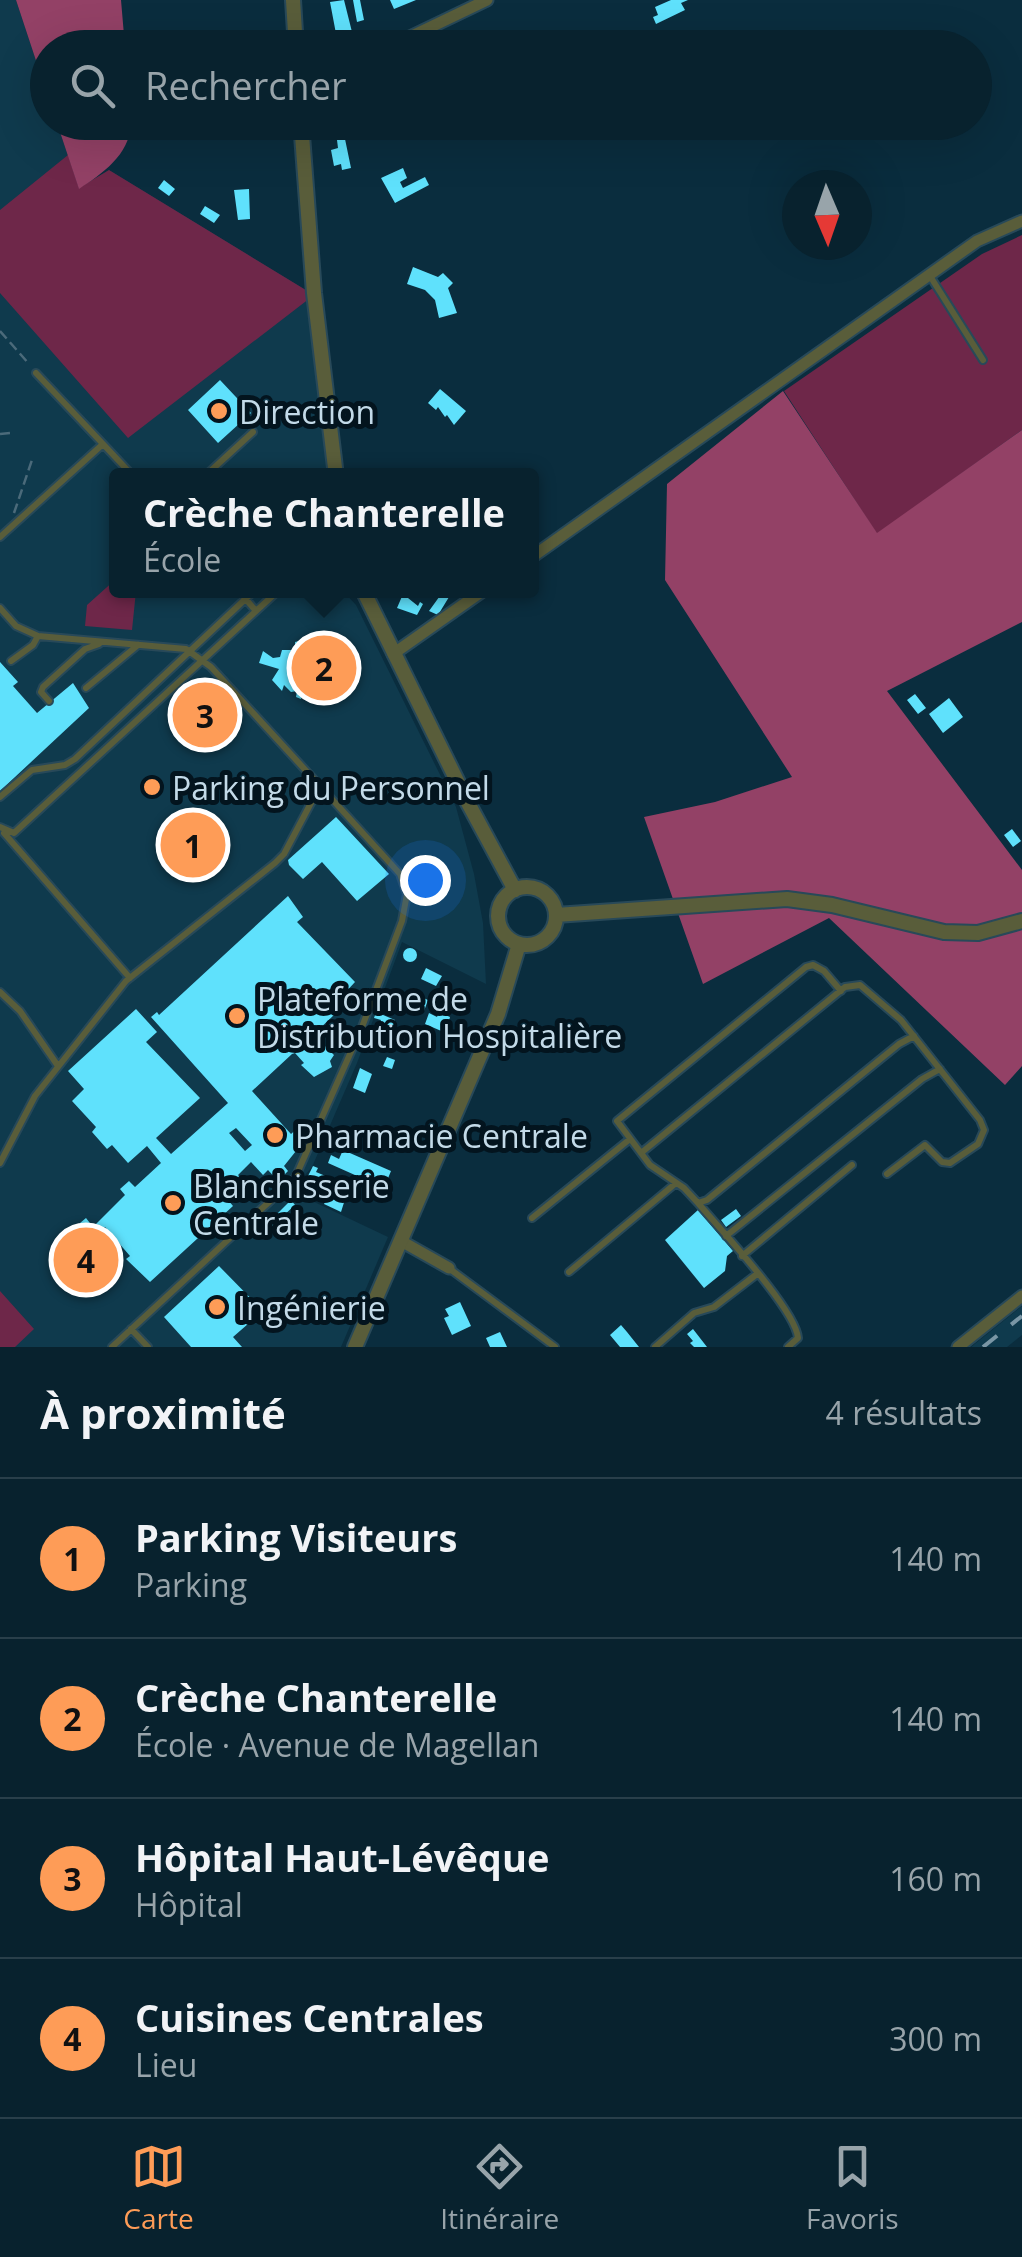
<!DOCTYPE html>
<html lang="fr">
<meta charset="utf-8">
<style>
body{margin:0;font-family:"Open Sans",sans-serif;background:#162f3a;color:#f1f3f6}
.compass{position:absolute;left:782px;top:170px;width:90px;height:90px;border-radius:50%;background:#08222e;box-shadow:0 10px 40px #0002;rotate:178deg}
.you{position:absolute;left:425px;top:880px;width:35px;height:35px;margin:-25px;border:8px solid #fff;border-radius:50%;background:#1a73e8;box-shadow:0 0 0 15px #1a73e833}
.badge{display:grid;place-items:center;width:65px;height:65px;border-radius:50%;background:#fe9c57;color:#111;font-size:32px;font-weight:700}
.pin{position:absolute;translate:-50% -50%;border:5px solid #fff;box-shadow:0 2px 10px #0006}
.popup{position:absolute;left:109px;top:468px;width:430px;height:130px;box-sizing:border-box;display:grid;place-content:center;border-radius:10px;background:#08222e;filter:drop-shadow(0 2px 8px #0005);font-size:32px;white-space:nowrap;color:#98a4aa}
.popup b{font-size:38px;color:#f1f3f6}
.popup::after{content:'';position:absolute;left:50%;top:100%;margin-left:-20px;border:20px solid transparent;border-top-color:#08222e}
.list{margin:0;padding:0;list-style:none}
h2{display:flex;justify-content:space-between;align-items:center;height:130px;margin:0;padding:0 40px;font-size:42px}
h2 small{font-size:32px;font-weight:400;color:#98a4aa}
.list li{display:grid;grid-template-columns:65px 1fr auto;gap:30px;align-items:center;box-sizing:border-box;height:160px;padding:0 40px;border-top:2px solid #293f4a}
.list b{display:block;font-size:38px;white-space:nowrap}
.list p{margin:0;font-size:32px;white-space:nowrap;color:#98a4aa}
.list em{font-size:32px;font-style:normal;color:#98a4aa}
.icon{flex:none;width:55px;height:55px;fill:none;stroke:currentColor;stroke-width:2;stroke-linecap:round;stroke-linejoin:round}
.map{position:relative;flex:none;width:1022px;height:1347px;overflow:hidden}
.search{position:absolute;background:#08222e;box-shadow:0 10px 40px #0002;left:30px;right:30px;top:30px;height:110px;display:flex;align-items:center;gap:25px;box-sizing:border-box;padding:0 35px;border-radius:55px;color:#98a4aa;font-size:38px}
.sheet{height:770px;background:#08222e}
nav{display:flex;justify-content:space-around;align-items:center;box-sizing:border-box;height:140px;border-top:2px solid #293f4a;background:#08222e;font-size:28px;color:#98a4aa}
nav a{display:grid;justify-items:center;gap:5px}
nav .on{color:#fe9c57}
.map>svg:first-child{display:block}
</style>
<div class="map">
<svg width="1022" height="1347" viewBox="0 0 1022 1347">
<rect width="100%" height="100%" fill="#0a2d3e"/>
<!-- built -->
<path fill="#0f3a4d" d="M0 0H16L47 94 48 122 57 123 79 188 109 170 314 295 330 475 116 476V590L343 591 356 605 456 807 474 874 483 923 486 984 402 942 357 1063 312 1167 291 1191 388 1237 341 1347H0Z
M1022 1306V1335L1007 1347H971Z"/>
<!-- green -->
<path fill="#6e2749" d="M68 155 79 188 109 170 314 295 128 438 0 293V210Z
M1022 235V430L877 534 784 391 982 254Z
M116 579V590L136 591 132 630 85 626 87 605Z
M0 1291 34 1329 15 1347H0Z"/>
<!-- forest -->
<path fill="#934166" d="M16 0H121L125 47 48 48 47 94Z
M57 123H130C132 153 102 174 79 189Z
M783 391 877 533 1022 430V622L887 691 1022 870V1066L1005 1085 829 918 703 984 644 817 715 802 792 777 665 580 667 484Z"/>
<!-- building -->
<path fill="#5fe1fc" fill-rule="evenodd" d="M344 0 353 36 337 39 330 2Z
M353 0H360L364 20 357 22Z
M390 0H416L394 9Z
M671 0H688L681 3 685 10 656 24 653 17 658 15 655 7Z
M231 30 245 31V48H230Z
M357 126 359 134 347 137 345 129Z
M345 139 351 168 342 170 341 164 334 166 331 150 338 148 337 140Z
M403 168 407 178 400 182 403 188 425 177 429 185 395 203 381 178Z
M164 180 175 189 169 196 158 188Z
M249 189 250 219 238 220 234 190Z
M205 206 220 215 214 223 200 214Z
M413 267 438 277 443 273 453 283 448 288 457 313 439 318 435 300 425 290 407 284Z
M220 380 251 413 218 443 188 410Z
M440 389 466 411 454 425 447 415 445 417 438 407 436 410 428 403Z
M442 593 449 597 438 615 429 611Z
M403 594 418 606 420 602 423 604 417 615 397 608Z
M303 640 307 645 314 644 321 660 336 651 347 667 340 675H326L330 680 327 688 317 690 315 696 308 697 303 693 301 699 296 697 297 691 291 692 284 685 282 691 272 680 279 669 259 663 263 651 273 658 280 657 282 650H295V642ZM306 668 309 672 307 679 301 681 296 675 298 669Z
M0 662 18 682 13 686 37 713 73 683 89 708 0 791Z
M915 694 926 708 918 714 907 700Z
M949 698 963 717 943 733 929 714Z
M336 817 389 874 357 901 322 862 303 879 289 865 288 860Z
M1012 829 1021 841 1013 847 1004 835Z
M288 896 303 917 297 922 355 982 330 1009 335 1014 314 1034 317 1042 322 1043 334 1055 330 1061 332 1067 314 1077 301 1065 304 1063 295 1053 292 1054 252 1091 291 1134 301 1125 308 1136 284 1166 288 1171 278 1181 268 1170 263 1175 251 1162 238 1175 246 1184 228 1200 233 1206 150 1282 126 1259 130 1256 105 1227 93 1239 120 1268 92 1294 52 1251 80 1225 86 1232 80 1223 86 1218 93 1227 125 1195 120 1189 129 1181 135 1187 161 1163 147 1146 128 1163 112 1145 107 1149 92 1132 96 1127 72 1101 84 1089 68 1071 136 1009 157 1032 146 1042 200 1098 156 1138 171 1154 228 1103 151 1017 157 1012 159 1015ZM236 1128 252 1145 245 1151 229 1133Z
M403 955a7 7 0 1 1 14 0a7 7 0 1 1-14 0Z
M426 968 442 976 436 986 421 979Z
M419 996 428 1000 424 1011 414 1007Z
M376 1012 395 1020 391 1030 395 1032 392 1038 388 1036 386 1040 375 1035 381 1020 374 1018Z
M439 1012 450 1017 446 1033 425 1024 429 1013 437 1017Z
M367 1036 376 1039 372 1048 363 1045Z
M387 1057 395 1060 392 1069 383 1066Z
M360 1068 372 1074 365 1093 353 1088Z
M343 1150 391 1171 384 1188 328 1163 331 1155 339 1159Z
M313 1166 318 1168 316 1172 328 1177 326 1183 308 1176Z
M333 1186 347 1193 341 1212 324 1204Z
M291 1200 295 1205 269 1229 266 1225Z
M736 1209 741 1216 726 1227 721 1220Z
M698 1210 733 1251 727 1256 725 1271 704 1288 665 1240Z
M219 1266 263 1311 233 1337 242 1347H191L164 1317Z
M460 1302 471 1326 452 1335 444 1318 449 1316 445 1309Z
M621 1325 627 1332 639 1347H620L610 1335Z
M693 1329 707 1347H694L690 1343 693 1341 687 1334Z
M500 1332 507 1347H490L486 1338Z"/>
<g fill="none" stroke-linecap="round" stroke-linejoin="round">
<defs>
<path id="service" d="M930 276 983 360
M36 373 103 444
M205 476 253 432
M0 537 103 444 133 476
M238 590 256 611
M0 608 16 626 38 636 186 649 211 667 320 786 284 854 275 863 126 981 35 1096 0 1163
M11 661 33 645 38 636
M86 688 138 645
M49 701 41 692 43 687 85 649 99 644
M0 797 32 770 65 765 75 759 255 590
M0 827 14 833 279 590
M4 833 130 978
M0 992 20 1011 58 1066
M641 1153 845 987 860 985 901 1020 980 1120 984 1130 978 1144 950 1163 942 1162 925 1145 887 1174
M698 1203 707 1200 899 1044 914 1036
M532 1218 630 1139
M726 1236 922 1079 940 1069
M742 1256 852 1165
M450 1269 555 1347
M569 1272 676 1183
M131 1329 148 1347
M112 1347 295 1178 362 1027 402 921 407 894 400 874 320 786
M655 1347 694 1313 714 1307 757 1274
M788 1347 798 1338C796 1310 720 1229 698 1203L684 1188 650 1165 617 1121 806 967 813 965 824 971 841 991"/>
<path id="minor" d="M387 48 487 0
M532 557 977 241 1022 221
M393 654 484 590
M401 1241 449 1268
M958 1347 1022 1296"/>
<path id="tertiary" d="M293 0 296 48
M301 122 314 293 336 476
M363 590 467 801 515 890
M498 916a29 29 0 1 1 58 0a29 29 0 1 1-58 0Z
M556 915 787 899 832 905 944 932 978 933 1022 921
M355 1347 498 1014 519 944"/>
</defs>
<!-- service casing -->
<use href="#service" stroke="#284959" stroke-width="10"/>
<!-- minor casing -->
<use href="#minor" stroke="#284959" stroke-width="15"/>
<!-- tertiary casing -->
<use href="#tertiary" stroke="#284959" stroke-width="18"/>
<!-- path -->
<path stroke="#4b6a7a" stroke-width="2.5" stroke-dasharray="10 5" stroke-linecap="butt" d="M0 331 29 364
M0 434 11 433
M14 513 33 457"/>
<!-- service -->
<use href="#service" stroke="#595d3a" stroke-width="6"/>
<!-- minor -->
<use href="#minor" stroke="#595d3a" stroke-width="11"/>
<!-- tertiary -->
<use href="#tertiary" stroke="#595d3a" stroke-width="14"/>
<!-- rail -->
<path stroke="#7a96a5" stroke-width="4" stroke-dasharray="18 18" stroke-linecap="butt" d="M983 1347 1022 1316"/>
</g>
<!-- markers -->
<g fill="#fe9c57" stroke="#03141e" stroke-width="4">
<circle cx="219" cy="411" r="10"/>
<circle cx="152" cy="787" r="10"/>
<circle cx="237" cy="1016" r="10"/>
<circle cx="275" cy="1135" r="10"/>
<circle cx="173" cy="1203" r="10"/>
<circle cx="217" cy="1307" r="10"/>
</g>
<g text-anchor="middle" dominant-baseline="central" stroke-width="10" stroke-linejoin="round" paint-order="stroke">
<!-- poi labels -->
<g font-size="32" fill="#c3dae8" stroke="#03141e" text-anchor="start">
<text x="239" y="411">Direction</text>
<text x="172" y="787">Parking du Personnel</text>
<text x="257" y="998">Plateforme de<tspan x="257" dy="37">Distribution Hospitalière</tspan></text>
<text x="295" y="1135">Pharmacie Centrale</text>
<text x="193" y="1185">Blanchisserie<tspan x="193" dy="37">Centrale</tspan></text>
<text x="237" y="1307">Ingénierie</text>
</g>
</g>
</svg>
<svg class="compass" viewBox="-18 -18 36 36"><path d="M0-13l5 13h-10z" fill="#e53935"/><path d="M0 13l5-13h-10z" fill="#98a4aa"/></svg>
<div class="you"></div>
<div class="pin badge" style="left:193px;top:845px">1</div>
<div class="pin badge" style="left:324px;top:668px">2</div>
<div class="popup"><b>Crèche Chanterelle</b>École</div>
<div class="pin badge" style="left:205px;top:715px">3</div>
<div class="pin badge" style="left:86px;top:1260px">4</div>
<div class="search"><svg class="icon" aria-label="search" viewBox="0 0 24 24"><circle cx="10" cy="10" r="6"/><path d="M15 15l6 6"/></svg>Rechercher</div>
</div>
<section class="sheet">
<h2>À proximité<small>4 résultats</small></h2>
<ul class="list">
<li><span class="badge">1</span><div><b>Parking Visiteurs</b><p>Parking</p></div><em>140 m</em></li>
<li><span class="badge">2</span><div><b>Crèche Chanterelle</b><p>École · Avenue de Magellan</p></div><em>140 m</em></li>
<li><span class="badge">3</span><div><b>Hôpital Haut-Lévêque</b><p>Hôpital</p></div><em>160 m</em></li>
<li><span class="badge">4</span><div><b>Cuisines Centrales</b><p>Lieu</p></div><em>300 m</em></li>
</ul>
</section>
<nav>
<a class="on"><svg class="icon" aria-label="map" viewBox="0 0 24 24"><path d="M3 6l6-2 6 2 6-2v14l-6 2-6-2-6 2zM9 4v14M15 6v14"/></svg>Carte</a>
<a><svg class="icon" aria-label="directions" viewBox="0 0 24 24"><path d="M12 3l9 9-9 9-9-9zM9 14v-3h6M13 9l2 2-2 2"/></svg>Itinéraire</a>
<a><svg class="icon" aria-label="saved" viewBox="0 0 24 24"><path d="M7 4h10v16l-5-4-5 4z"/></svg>Favoris</a>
</nav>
